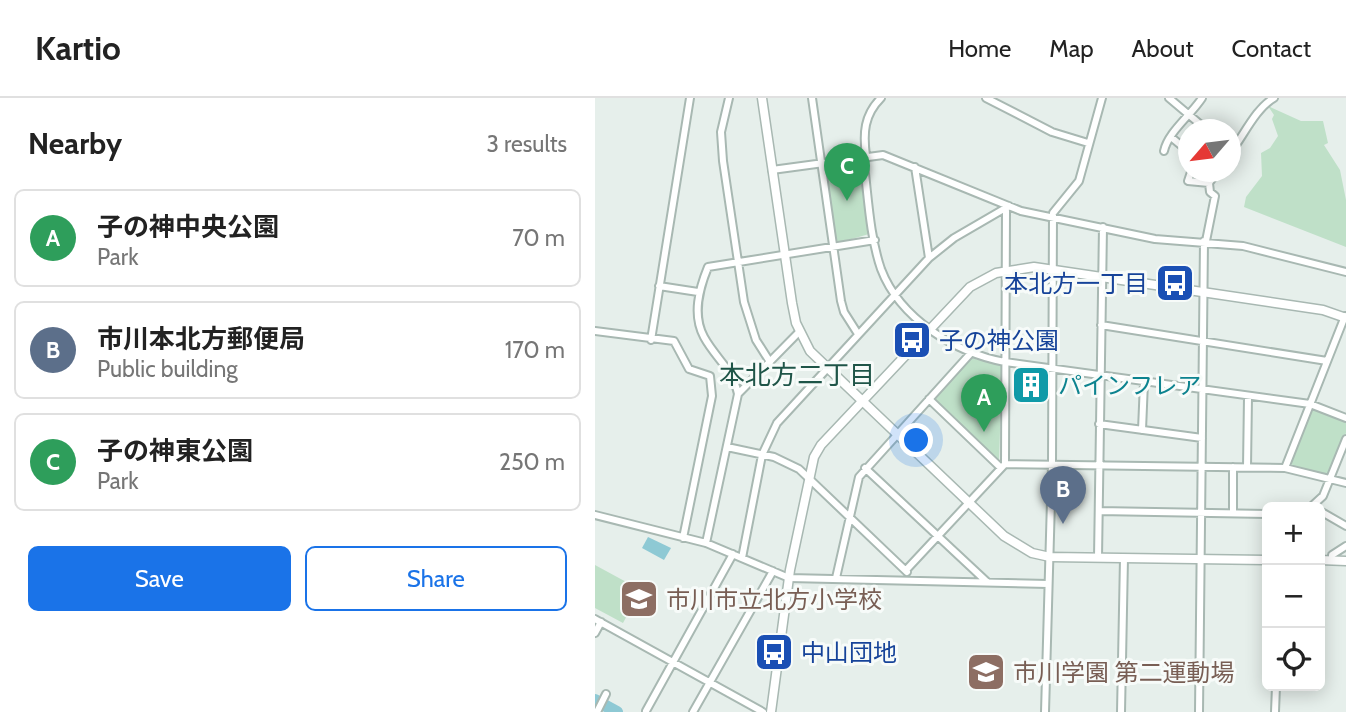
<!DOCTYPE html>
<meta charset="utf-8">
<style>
body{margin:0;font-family:Cabin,"Noto Sans JP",sans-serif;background:#f6f6f6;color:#222}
.controls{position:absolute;right:21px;bottom:21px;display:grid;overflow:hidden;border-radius:10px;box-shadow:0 4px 18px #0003}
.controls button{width:63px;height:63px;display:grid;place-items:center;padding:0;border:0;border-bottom:2px solid #e0e0e0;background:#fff;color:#222;font:35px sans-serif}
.compass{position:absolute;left:583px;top:21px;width:63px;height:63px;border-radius:50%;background:#fff;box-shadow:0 4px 18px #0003;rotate:242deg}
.you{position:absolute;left:322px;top:343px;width:24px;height:24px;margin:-18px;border:5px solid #fff;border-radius:50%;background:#1a73e8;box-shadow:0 0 0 10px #1a73e833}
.badge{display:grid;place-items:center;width:46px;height:46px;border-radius:50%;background:#1a73e8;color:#fff;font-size:23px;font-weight:700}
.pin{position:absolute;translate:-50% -58px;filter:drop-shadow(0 2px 4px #0008)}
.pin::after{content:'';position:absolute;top:37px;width:24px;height:21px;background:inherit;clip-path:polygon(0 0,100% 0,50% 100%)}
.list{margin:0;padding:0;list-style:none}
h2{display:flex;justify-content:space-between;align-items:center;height:91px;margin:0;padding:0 28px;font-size:30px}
h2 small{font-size:23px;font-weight:400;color:#767676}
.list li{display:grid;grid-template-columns:46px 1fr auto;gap:21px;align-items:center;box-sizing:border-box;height:98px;margin:0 14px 14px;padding:0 14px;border:2px solid #e0e0e0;border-radius:10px}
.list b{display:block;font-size:26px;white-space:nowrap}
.list p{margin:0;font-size:23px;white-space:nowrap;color:#767676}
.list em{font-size:23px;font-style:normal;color:#767676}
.actions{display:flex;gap:14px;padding:21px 28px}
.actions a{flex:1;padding:16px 0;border:2px solid #1a73e8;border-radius:10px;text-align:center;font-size:24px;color:#1a73e8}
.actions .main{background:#1a73e8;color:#fff}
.icon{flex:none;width:38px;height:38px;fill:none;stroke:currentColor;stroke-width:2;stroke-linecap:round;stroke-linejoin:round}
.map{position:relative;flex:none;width:751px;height:614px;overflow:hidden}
header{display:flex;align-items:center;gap:42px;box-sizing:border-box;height:98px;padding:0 35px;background:#fff;border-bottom:2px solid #e0e0e0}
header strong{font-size:33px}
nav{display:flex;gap:38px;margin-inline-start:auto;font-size:24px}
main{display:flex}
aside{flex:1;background:#fff}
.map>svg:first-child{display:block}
</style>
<header>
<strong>Kartio</strong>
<nav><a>Home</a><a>Map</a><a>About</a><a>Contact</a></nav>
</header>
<main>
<aside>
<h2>Nearby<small>3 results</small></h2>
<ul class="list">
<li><span class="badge" style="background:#2e9e5b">A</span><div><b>子の神中央公園</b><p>Park</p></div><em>70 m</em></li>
<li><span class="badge" style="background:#5c6f8a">B</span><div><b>市川本北方郵便局</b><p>Public building</p></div><em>170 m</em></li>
<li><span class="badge" style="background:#2e9e5b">C</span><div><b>子の神東公園</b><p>Park</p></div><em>250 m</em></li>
</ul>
<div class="actions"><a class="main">Save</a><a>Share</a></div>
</aside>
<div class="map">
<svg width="751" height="614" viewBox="0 0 751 614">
<rect width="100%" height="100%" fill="#e6efeb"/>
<!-- green -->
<path fill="#bfe0c8" d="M673 8 706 23H728L733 45 729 47 745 72 751 102V149L649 109 651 99 667 78 666 55 675 50 683 38 677 21 679 17Z
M260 62 263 65 274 136 243 145 240 142 230 69 232 66Z
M375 260 407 266 404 366 341 303V299Z
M716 309 751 323V335L734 375 730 377 698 368 695 364Z
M0 467 46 492 28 525 0 510Z"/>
<!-- water -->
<path fill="#8ec9d4" d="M53 439 76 450 69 462 47 450Z"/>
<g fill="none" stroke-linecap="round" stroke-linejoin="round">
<!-- river -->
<path stroke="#8ec9d4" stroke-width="12" d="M0 602 22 614"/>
<defs>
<path id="minor" d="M134 0 126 34 128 63 149 204 161 242 175 264
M217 0 246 203 249 214 263 236
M391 0 457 34 493 45
M574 0 612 32
M576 39 594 54
M569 53C573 34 596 17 607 0
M636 54C649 37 661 10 679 0
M271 58C268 35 269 17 286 0
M268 59C273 95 274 136 286 171 305 221 361 255 410 264L715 306 751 320
M320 69 334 160
M177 72 288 57 426 113 560 141 648 148 751 174
M596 74 593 83 614 85
M611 143 620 98 615 94 614 85 622 74
M64 188 103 194
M506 227 732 263
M0 233 79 243 94 271 115 278 117 298 88 440
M56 242 95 0
M143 296C138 271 121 261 109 239 97 217 104 191 113 169L280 142
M334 301 406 370
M504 326 607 340
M547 332 549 284
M132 349 179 359 204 371 312 474
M410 366 690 370 751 385
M638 369V415
M652 369 653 299
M270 370 392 484
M690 370 750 218
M716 409 728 398 751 341
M504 413 672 416
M725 413 751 428
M0 417 111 445 194 480 453 486
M111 445 143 296 204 234
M147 460 167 357 182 325 334 160 359 140 414 108
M503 460 508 129
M737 462V457L751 448
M312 471 410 366 411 113
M241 480 264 379 375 256
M0 521 168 614
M0 535 6 524
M51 613 138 456
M2 614 11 596
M98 614 178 473
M450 614 457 367 458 115 484 83 507 0
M526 614 529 460
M604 614 609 143
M680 614 681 588"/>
<path id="tertiary" d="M167 0 197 205 201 225 215 253 409 438 437 455 455 459 672 462
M725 462 751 463
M176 614 195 472 219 359 226 347 375 189 401 175 439 169 728 212 751 220"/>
</defs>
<!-- minor casing -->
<use href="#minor" stroke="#a8b8b2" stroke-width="10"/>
<!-- tertiary casing -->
<use href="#tertiary" stroke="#a8b8b2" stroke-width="11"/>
<!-- minor -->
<use href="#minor" stroke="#fff" stroke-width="6"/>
<!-- tertiary -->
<use href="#tertiary" stroke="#fff" stroke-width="8"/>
</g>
<!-- icons -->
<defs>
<symbol id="bus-square" viewBox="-11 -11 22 22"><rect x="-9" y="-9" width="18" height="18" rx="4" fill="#1a4fb4" stroke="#f7fbf9"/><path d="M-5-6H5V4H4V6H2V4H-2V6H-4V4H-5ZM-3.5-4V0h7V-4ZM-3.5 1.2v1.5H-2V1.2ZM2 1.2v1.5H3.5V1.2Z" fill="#fff"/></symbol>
<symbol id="building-square" viewBox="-11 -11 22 22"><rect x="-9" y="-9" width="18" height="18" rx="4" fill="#0f9aa8" stroke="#f7fbf9"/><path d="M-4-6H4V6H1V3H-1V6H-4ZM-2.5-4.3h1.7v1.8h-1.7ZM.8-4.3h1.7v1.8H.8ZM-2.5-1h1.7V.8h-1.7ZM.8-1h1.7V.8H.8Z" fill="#fff"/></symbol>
<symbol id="school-square" viewBox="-11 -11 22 22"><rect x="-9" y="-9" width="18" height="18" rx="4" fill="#8d6e63" stroke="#f7fbf9"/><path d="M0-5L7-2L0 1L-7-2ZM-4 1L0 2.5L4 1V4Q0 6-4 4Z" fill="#fff"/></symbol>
</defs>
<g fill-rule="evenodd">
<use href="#bus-square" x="558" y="163" width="44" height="44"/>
<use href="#bus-square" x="295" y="220" width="44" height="44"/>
<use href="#building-square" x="414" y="265" width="44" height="44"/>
<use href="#school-square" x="22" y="479" width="44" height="44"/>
<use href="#bus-square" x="157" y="532" width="44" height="44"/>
<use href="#school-square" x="369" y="552" width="44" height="44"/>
</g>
<g text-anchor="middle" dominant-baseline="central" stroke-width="6" stroke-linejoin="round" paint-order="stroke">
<!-- transit labels -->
<g font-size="24" fill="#164399" stroke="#f7fbf9" text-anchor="start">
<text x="553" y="185" text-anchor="end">本北方一丁目</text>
<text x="344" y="242">子の神公園</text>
<text x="206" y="554">中山団地</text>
</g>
<!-- culture labels -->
<g font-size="24" fill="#0d838f" stroke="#f7fbf9" text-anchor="start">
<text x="463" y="287">パインフレア</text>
</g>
<!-- education labels -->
<g font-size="24" fill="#785e54" stroke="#f7fbf9" text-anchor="start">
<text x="71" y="501">市川市立北方小学校</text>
<text x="418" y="574">市川学園 第二運動場</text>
</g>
<!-- neighbourhood labels -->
<g font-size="26" fill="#1f5548" stroke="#f7fbf9">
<text x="202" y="277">本北方二丁目</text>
</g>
</g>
</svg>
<div class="controls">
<button>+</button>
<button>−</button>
<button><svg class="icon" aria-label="locate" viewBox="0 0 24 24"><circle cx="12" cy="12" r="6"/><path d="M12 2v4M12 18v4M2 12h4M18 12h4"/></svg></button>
</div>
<svg class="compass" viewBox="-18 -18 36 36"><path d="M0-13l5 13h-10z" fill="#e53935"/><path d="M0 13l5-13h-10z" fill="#767676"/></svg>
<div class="you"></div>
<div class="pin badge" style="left:389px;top:334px;background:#2e9e5b">A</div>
<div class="pin badge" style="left:468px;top:426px;background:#5c6f8a">B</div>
<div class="pin badge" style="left:252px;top:103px;background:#2e9e5b">C</div>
</div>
</main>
